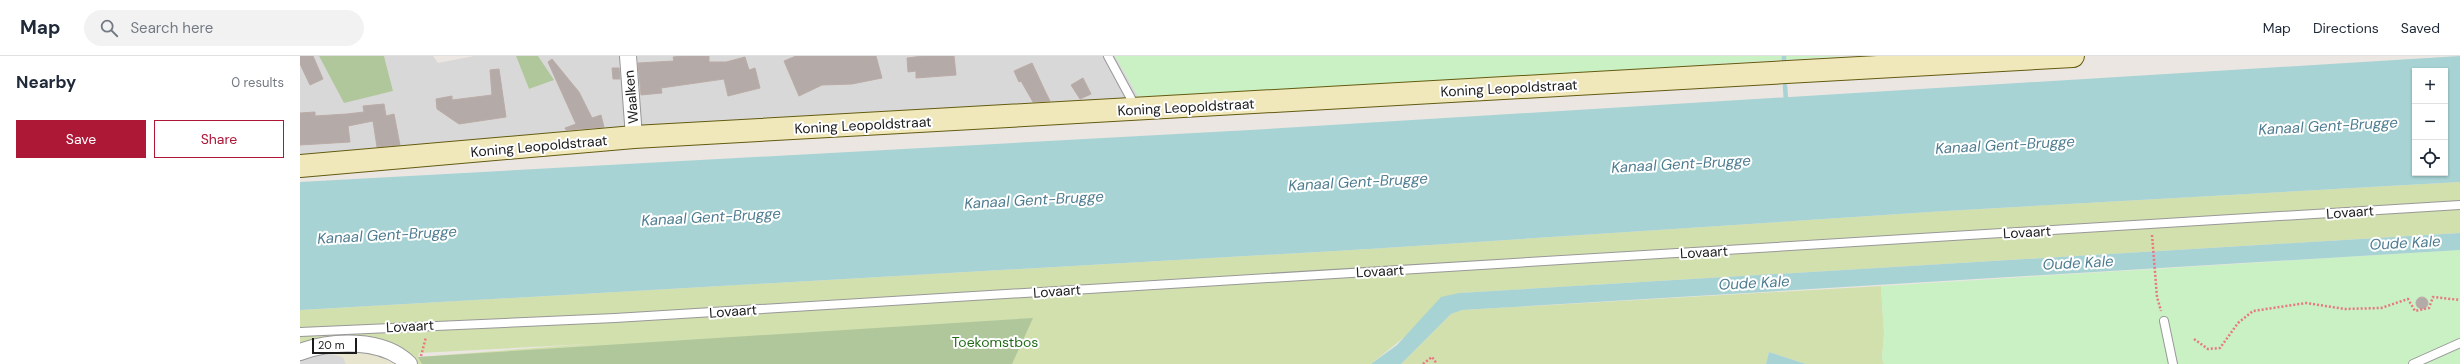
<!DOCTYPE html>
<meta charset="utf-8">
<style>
body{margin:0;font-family:"DM Sans",sans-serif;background:#f2f2f3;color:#1f2937}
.controls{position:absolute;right:12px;top:12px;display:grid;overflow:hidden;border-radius:0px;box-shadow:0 1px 3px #0004}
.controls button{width:36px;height:36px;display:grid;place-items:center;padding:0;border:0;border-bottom:1px solid #e0e1e3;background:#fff;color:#1f2937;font:20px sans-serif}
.scale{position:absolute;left:12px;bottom:10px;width:45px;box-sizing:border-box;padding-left:4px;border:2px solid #1b1b1b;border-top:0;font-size:11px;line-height:14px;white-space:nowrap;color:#1b1b1b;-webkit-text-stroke:3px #fff;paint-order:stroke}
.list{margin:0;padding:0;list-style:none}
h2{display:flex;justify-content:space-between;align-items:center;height:52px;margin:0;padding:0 16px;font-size:17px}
h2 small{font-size:13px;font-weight:400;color:#747a83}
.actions{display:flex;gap:8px;padding:12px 16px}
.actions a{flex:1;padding:9px 0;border:1px solid #ae1837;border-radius:0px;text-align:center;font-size:14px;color:#ae1837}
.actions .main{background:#ae1837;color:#fff}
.icon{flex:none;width:22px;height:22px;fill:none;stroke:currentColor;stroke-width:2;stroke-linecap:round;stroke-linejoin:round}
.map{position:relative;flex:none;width:2160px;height:308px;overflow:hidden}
header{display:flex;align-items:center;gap:24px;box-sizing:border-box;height:56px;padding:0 20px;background:#fff;border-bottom:1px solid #e0e1e3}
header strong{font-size:19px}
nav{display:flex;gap:22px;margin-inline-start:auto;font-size:14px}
.search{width:280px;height:36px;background:#f2f2f3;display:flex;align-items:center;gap:10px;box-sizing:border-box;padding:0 14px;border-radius:22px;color:#747a83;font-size:15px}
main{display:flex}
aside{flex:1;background:#fff}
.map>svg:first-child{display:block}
</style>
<header>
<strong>Map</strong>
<div class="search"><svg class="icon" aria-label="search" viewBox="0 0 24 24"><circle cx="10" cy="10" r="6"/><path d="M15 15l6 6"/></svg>Search here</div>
<nav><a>Map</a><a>Directions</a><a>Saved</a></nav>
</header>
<main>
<aside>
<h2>Nearby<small>0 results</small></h2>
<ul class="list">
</ul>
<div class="actions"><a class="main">Save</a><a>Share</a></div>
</aside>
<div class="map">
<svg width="2160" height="308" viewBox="0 0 2160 308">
<rect width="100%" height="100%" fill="#ebe6e2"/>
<!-- residential -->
<path fill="#d9d8d8" d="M0 0H19L44 46 93 35 84 0H133L138 7 174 0H216L229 33 253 24 238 0H323L327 71 0 102Z
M331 0H815L840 44 348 73 338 69Z
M9 292 43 301 46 308H0V296Z"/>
<!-- farmland -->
<path fill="#e8e5cf" d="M45 294 63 295 78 299 94 308H46L43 301 28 297Z"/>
<!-- grass -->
<path fill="#d1e0ad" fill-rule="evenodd" d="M2160 126V177L1159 237 1071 308H113L73 290 0 298V254L1069 193 1645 155ZM287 288 118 301 119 297Z
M1581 230 1584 277 1582 303 1584 308H1506L1469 296 1466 308H1101L1151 258 1162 254Z"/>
<!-- forest -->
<path fill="#b0c69b" d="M19 0H84L93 35 44 47Z
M216 0H238L254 24 229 33Z
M733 262 712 308H122L118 301Z"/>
<!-- park -->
<path fill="#c9f1c3" d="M815 0H1545L840 44Z
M2160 194V308H1584L1582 303 1584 277 1581 230Z"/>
<!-- water -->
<path fill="#a7d3d4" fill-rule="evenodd" d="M2160 0V126L1645 155 1069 193 0 254V126L950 74ZM2115 15H2145V117H2115Z
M2160 177V194L1162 254 1151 258 1101 308H1071L1097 289 1141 241 1159 237Z
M1469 296 1506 308H1466Z"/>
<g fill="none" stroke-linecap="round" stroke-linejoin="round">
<!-- stream -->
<path stroke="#a7d3d4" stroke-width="4.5" d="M1484 0V3
M1485 30 1486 45"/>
</g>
<!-- building -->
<path fill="#b4aba8" stroke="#bbaba6" d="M0 0H13L23 23 10 29 0 8Z
M382 0H409V6H426L445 1 449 14 455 12 460 32 428 40 424 23 361 32 362 37 341 39 338 7 374 5 373 1Z
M496 0H576L582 22 552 28 522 29 499 40 484 5Z
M623 0H654L656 19 616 22V15L608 16 607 2Z
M252 3 279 36 292 62 301 59 304 71 266 74 265 72 276 68 248 6Z
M732 7 746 37 750 45 733 46 721 25 719 26 714 15Z
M312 12H319L320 23H313Z
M199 13 206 61 159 68 137 53 136 43 152 40V44L192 39 190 14Z
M783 22 791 38 780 43 771 29Z
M84 48 86 60 94 58 100 89 77 91 73 65 48 70 50 86 0 89V57L15 56V60L47 58 64 56 63 50Z
M2116 247a6 6 0 1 1 12 0a6 6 0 1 1-12 0Z"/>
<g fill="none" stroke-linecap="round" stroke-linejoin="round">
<defs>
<path id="lane" d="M808 0 835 50
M1864 265 1873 308
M0 276 315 262 2160 149
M2113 308 2160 287"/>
<path id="street" d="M328 0 334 81
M0 296C32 284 83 282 109 308"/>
<path id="secondary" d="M0 110 334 81 1773 0"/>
</defs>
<!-- lane casing -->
<use href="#lane" stroke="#989898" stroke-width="10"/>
<!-- street casing -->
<use href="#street" stroke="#989898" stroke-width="18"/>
<!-- secondary casing -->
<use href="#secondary" stroke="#635b11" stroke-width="24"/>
<!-- path -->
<path stroke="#e87782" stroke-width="2.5" stroke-dasharray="2 2" stroke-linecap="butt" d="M1852 179 1857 241 1861 255
M1894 283 1908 293 1920 292 1938 267 1953 255 2006 247 2045 253 2081 252 2108 243 2115 255 2129 252 2133 241 2160 244
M121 300 126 281
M1123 308 1132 301 1137 308"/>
<!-- lane -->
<use href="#lane" stroke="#fff" stroke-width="8"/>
<!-- street -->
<use href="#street" stroke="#fff" stroke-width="16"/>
<!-- secondary -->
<use href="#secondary" stroke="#f0e8bb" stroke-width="22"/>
</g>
<g text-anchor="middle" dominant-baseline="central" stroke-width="4" stroke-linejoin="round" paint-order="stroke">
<!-- street labels -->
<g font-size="14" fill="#1b1b1b" stroke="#fff">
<text transform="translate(1209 32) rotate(-3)">Koning Leopoldstraat</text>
<text transform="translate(331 41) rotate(-95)">Waalken</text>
<text transform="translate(886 51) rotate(-3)">Koning Leopoldstraat</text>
<text transform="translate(563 69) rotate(-3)">Koning Leopoldstraat</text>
<text transform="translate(239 90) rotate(-5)">Koning Leopoldstraat</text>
<text transform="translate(2050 156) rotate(-4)">Lovaart</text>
<text transform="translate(1727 176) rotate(-3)">Lovaart</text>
<text transform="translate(1404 196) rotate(-3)">Lovaart</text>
<text transform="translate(1080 215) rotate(-3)">Lovaart</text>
<text transform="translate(757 235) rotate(-4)">Lovaart</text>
<text transform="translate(433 255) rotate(-4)">Lovaart</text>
<text transform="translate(110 270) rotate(-3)">Lovaart</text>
</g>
<!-- park labels -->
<g font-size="14" fill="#226a18" stroke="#fff">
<text x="695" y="286">Toekomstbos</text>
</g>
<!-- water labels -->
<g font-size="15" font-style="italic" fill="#4d7c90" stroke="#fff">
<text transform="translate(2028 70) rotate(-3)">Kanaal Gent-Brugge</text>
<text transform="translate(1705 89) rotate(-3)">Kanaal Gent-Brugge</text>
<text transform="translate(1381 108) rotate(-3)">Kanaal Gent-Brugge</text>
<text transform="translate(1058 126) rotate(-3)">Kanaal Gent-Brugge</text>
<text transform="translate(734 144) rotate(-3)">Kanaal Gent-Brugge</text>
<text transform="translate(411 161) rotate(-3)">Kanaal Gent-Brugge</text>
<text transform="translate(87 179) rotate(-3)">Kanaal Gent-Brugge</text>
<text transform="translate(2105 187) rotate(-3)">Oude Kale</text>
<text transform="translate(1778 207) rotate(-3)">Oude Kale</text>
<text transform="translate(1454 227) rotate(-3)">Oude Kale</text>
</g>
</g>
</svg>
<div class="controls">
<button>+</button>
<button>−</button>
<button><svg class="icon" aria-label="locate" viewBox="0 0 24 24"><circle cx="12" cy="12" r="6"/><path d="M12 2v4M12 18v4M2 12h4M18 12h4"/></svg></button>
</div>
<div class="scale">20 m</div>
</div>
</main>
